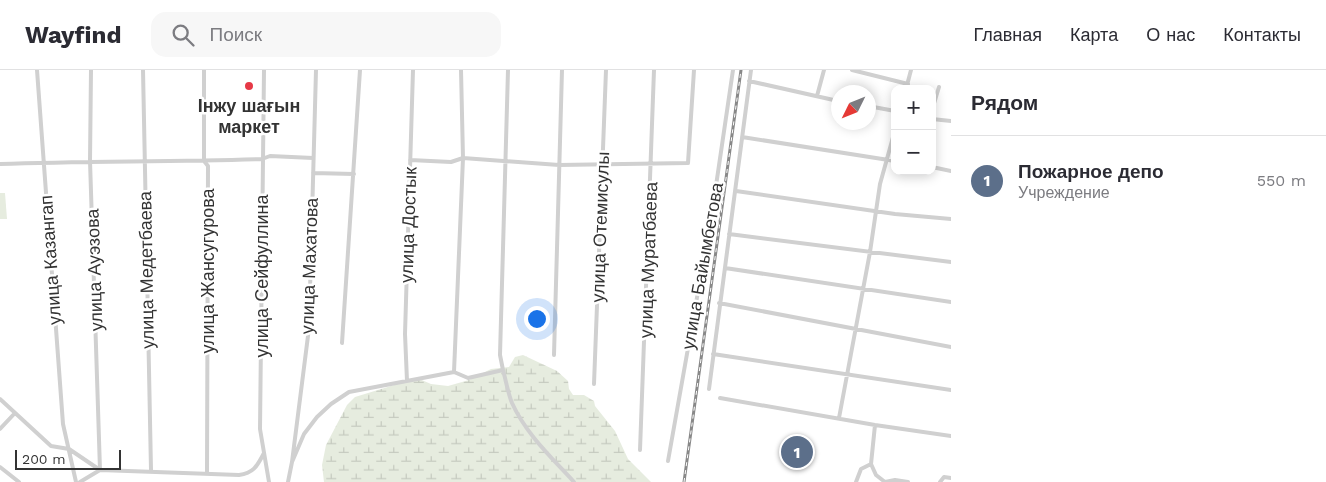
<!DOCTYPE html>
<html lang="ru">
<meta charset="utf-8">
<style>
body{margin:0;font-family:"Work Sans",sans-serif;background:#f7f7f7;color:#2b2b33}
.controls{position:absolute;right:15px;top:15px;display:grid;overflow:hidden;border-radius:10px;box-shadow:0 2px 12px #0003}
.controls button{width:45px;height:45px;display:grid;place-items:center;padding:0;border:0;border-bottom:1px solid #e1e1e2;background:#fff;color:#2b2b33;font:25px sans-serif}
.compass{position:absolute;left:831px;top:15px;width:45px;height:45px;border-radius:50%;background:#fff;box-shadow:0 2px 12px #0003;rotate:227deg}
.scale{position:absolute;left:15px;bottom:12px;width:106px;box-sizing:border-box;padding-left:5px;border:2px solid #333;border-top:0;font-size:14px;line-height:18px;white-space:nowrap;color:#333;-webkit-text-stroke:4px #fff;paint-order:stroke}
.you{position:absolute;left:536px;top:248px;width:18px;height:18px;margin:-12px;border:4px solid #fff;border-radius:50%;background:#1a73e8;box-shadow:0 0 0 8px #1a73e833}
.badge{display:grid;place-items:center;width:32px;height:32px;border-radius:50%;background:#2563eb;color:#fff;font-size:16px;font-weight:700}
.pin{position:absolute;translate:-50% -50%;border:2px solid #fff;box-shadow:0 1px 5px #0006}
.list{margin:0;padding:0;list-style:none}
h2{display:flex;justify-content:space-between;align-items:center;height:65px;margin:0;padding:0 20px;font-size:21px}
h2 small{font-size:16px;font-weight:400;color:#7c7c81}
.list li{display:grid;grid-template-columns:32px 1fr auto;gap:15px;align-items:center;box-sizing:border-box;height:90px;padding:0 20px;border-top:1px solid #e1e1e2}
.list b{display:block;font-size:19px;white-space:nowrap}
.list p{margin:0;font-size:16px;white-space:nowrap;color:#7c7c81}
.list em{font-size:16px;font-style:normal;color:#7c7c81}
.icon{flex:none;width:28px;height:28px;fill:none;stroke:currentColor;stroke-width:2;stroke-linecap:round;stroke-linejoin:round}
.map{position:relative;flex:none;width:951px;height:412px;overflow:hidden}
header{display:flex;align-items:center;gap:30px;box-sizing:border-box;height:70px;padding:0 25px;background:#fff;border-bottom:1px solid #e1e1e2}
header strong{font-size:24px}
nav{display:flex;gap:28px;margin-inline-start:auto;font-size:18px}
.search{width:350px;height:45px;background:#f7f7f7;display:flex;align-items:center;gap:12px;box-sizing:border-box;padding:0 18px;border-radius:15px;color:#7c7c81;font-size:19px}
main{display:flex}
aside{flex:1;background:#fff}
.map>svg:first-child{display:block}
</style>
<header>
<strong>Wayfind</strong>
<div class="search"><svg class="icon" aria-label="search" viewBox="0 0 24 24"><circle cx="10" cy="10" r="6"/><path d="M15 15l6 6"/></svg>Поиск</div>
<nav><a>Главная</a><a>Карта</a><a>О нас</a><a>Контакты</a></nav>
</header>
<main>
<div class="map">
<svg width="951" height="412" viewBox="0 0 951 412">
<defs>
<pattern id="wetland-marsh" width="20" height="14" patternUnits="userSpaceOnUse" patternTransform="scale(1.25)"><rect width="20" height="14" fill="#e6ecdf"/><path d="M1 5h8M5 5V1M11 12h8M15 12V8" fill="none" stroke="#c6cbc0"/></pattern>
</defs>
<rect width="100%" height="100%" fill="#fff"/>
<!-- green -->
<path fill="#e6ecdf" d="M0 123H5L7 149H0Z"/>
<!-- wetland -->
<path fill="url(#wetland-marsh)" d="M523 285 557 301 568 311 569 319 573 325H584L594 331 595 336 615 361 628 389 651 412H324L322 395 326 375 347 335 355 327 417 308 431 314 448 316 469 310 491 299 509 297 515 287Z"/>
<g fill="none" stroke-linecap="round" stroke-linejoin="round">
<!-- minor -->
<path stroke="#d0d0d0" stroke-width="4" d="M37 0 63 354 76 412
M91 0 90 91 100 400
M143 0 151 400
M204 0V91L208 96 207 403
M264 0 260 359 269 412
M852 0 908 14
M749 11 838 31
M906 19 911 0
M817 26 824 0
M868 36 895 41
M932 40 939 17
M932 49 951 51
M742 67 895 91
M410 90 451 92 463 88 559 95 688 93 694 0
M0 94C87 91 174 92 262 89L270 86 313 88
M932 97 951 101
M313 103 354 104
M736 121 895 144 951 149
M729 164 951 192
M725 198 951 232
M719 233 951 277
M342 273 360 0
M713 284 951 320
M554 285 562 0
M503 300C506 311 508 323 512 333 526 364 552 388 574 412
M454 302 463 88 461 0
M407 311 405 264 413 0
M594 314 606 0
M709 319 751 0
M720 328 875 355 951 366
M0 329 51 376 69 379 100 400
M839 348 870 182 880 114 895 60
M875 355 871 394 876 405 885 412
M0 359 15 343
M640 380 654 0
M668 391 712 143 733 0
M292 392 304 364 317 347 331 334 349 322 454 302 468 308 503 300 500 285 508 0
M0 397 19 412
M80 412 100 400 239 405C254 403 257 396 264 383
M288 412 292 392 309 258 316 0
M856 412 861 399 871 394
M885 412 895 410 908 412
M940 412 944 407 951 408"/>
<defs>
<path id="rail" d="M684 412 741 0"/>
</defs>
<!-- rail casing -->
<use href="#rail" stroke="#888" stroke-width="3"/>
<!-- rail -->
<use href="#rail" stroke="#fff" stroke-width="1" stroke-dasharray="4" stroke-linecap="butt"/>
</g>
<!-- markers -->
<circle fill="#e63946" stroke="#fff" stroke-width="2" cx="249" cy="16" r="5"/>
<g text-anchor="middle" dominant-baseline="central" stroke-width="5" stroke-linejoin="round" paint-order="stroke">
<!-- poi labels -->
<g font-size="18" font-weight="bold" fill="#333" stroke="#fff">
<text x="249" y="35">Інжу шағын<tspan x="249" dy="21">маркет</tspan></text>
</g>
<!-- street labels -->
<g font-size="18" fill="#333" stroke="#fff">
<text transform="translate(408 155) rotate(-88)">улица Достык</text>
<text transform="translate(600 157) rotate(-88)">улица Отемисулы</text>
<text transform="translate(50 190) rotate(-94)">улица Казангап</text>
<text transform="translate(648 190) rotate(-88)">улица Муратбаева</text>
<text transform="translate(309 196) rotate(-88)">улица Махатова</text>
<text transform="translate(702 196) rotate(-80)">улица Байымбетова</text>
<text transform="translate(94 200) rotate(-92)">улица Ауэзова</text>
<text transform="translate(146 200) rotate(-91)">улица Медетбаева</text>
<text transform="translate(207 201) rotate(-90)">улица Жансугурова</text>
<text transform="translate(261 206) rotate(-90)">улица Сейфуллина</text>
</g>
</g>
</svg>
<div class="controls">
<button>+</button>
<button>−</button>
</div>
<svg class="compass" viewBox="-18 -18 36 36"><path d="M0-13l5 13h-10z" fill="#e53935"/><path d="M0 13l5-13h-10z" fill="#7c7c81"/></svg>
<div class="scale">200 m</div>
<div class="you"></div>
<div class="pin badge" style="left:797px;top:382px;background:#5c6f8a">1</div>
</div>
<aside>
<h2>Рядом<small></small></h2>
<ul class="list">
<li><span class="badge" style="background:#5c6f8a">1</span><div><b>Пожарное депо</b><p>Учреждение</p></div><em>550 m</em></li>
</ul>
</aside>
</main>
